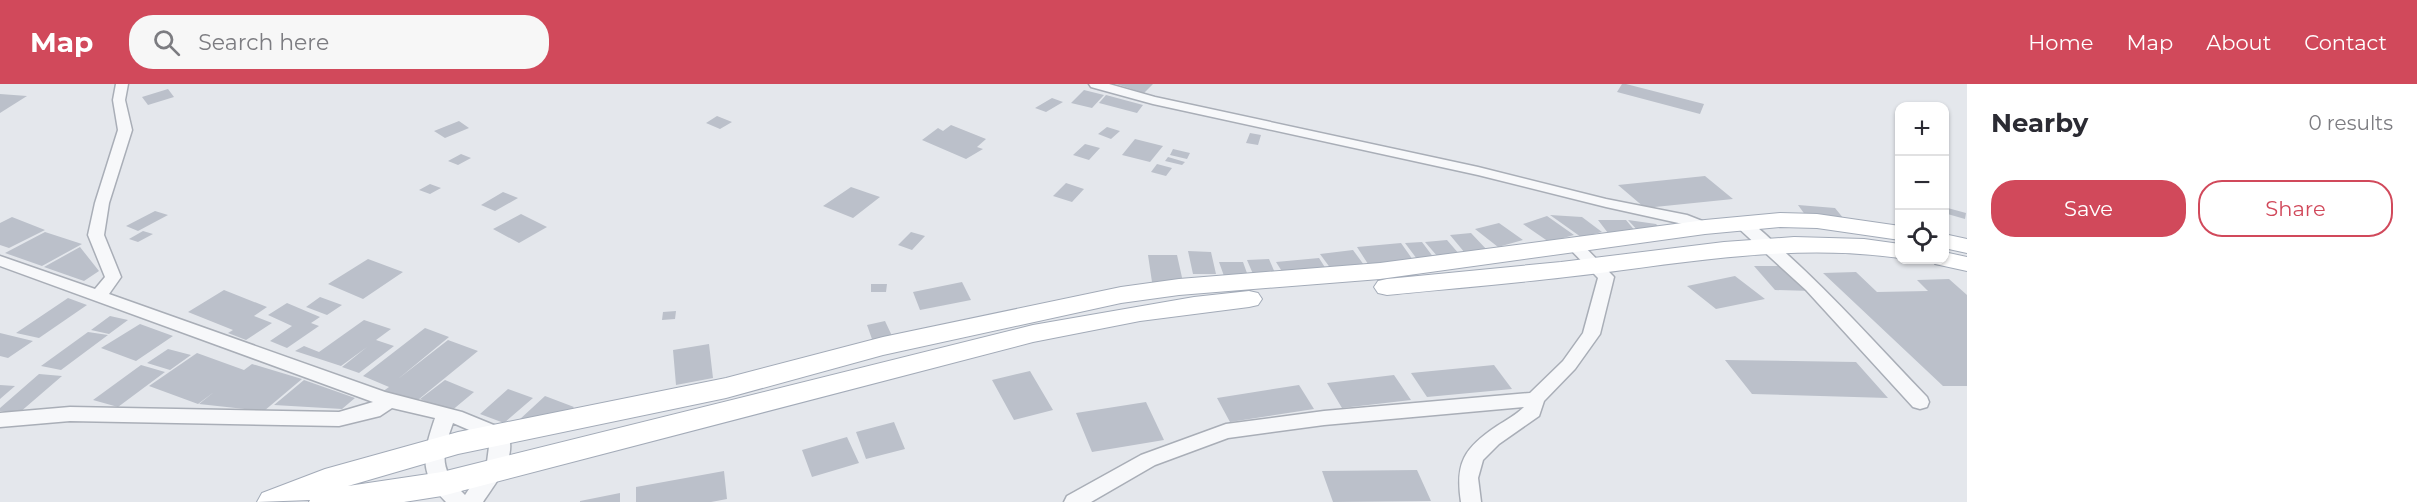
<!DOCTYPE html>
<meta charset="utf-8">
<style>
body{margin:0;font-family:Montserrat,sans-serif;background:#f7f7f7;color:#2b2b33}
.controls{position:absolute;right:18px;top:18px;display:grid;overflow:hidden;border-radius:12px;box-shadow:0 2px 4px #0004}
.controls button{width:54px;height:54px;display:grid;place-items:center;padding:0;border:0;border-bottom:2px solid #e1e1e2;background:#fff;color:#2b2b33;font:30px sans-serif}
.list{margin:0;padding:0;list-style:none}
h2{display:flex;justify-content:space-between;align-items:center;height:78px;margin:0;padding:0 24px;font-size:26px}
h2 small{font-size:20px;font-weight:400;color:#7c7c81}
.actions{display:flex;gap:12px;padding:18px 24px}
.actions a{flex:1;padding:14px 0;border:2px solid #d1495b;border-radius:24px;text-align:center;font-size:21px;color:#d1495b}
.actions .main{background:#d1495b;color:#fff}
.icon{flex:none;width:33px;height:33px;fill:none;stroke:currentColor;stroke-width:2;stroke-linecap:round;stroke-linejoin:round}
.map{position:relative;flex:none;width:1967px;height:418px;overflow:hidden}
header{display:flex;align-items:center;gap:36px;box-sizing:border-box;height:84px;padding:0 30px;background:#d1495b;color:#fff}
header strong{font-size:28px}
nav{display:flex;gap:33px;margin-inline-start:auto;font-size:21px}
.search{width:420px;height:54px;background:#f7f7f7;display:flex;align-items:center;gap:15px;box-sizing:border-box;padding:0 21px;border-radius:24px;color:#7c7c81;font-size:22px}
main{display:flex}
aside{flex:1;background:#fff}
.map>svg:first-child{display:block}
</style>
<header>
<strong>Map</strong>
<div class="search"><svg class="icon" aria-label="search" viewBox="0 0 24 24"><circle cx="10" cy="10" r="6"/><path d="M15 15l6 6"/></svg>Search here</div>
<nav><a>Home</a><a>Map</a><a>About</a><a>Contact</a></nav>
</header>
<main>
<div class="map">
<svg width="1967" height="418" viewBox="0 0 1967 418">
<rect width="100%" height="100%" fill="#e4e7ec"/>
<!-- building -->
<path fill="#bbc0ca" d="M1116 0H1153L1144 9Z
M1622 0H1626L1704 20 1700 30 1617 8Z
M168 5 174 13 148 21 142 13Z
M1084 6 1104 11 1092 24 1071 19Z
M0 10 27 12 0 29Z
M1106 11 1143 21 1137 29 1099 19Z
M1052 14 1063 18 1046 28 1035 24Z
M717 32 732 38 720 45 706 39Z
M459 37 469 44 445 54 434 47Z
M951 41 986 55 977 63 983 65 966 75 922 56 938 44 943 47Z
M1107 43 1120 47 1111 55 1098 50Z
M1250 49 1261 51 1258 61 1246 59Z
M1135 55 1163 62 1150 78 1122 71Z
M1085 60 1100 64 1089 76 1073 71Z
M1173 65 1190 69 1187 75 1170 71Z
M461 70 471 74 458 81 448 77Z
M1168 73 1185 78 1182 81 1165 77Z
M1157 80 1172 84 1166 92 1151 88Z
M1705 92 1733 115 1645 124 1618 101Z
M1066 99 1084 105 1072 118 1053 112Z
M430 100 441 104 430 110 419 106Z
M851 103 880 113 853 134 823 122Z
M503 108 518 114 495 127 481 121Z
M1798 121 1835 124 1844 135 1806 132Z
M1944 123 1966 129 1965 135 1944 129Z
M155 127 168 131 138 147 126 142Z
M521 130 547 143 519 159 493 145Z
M1550 131 1582 133 1602 148 1581 153Z
M1547 132 1574 151 1549 158 1523 140Z
M12 133 45 146 9 164 0 161V139Z
M1598 136H1626L1636 148 1608 149Z
M1628 136 1656 140 1662 146 1639 148Z
M1499 139 1523 156 1498 163 1475 145Z
M143 147 153 150 138 158 129 155Z
M45 148 82 160 42 182 5 169Z
M911 148 925 152 912 166 898 161Z
M1471 149 1488 167 1465 169 1450 151Z
M1447 156 1460 171 1438 173 1425 158Z
M1422 158 1434 174 1417 175 1405 159Z
M1401 159 1413 176 1368 180 1357 163Z
M80 163 99 187 84 197 44 183Z
M1353 166 1364 181 1331 185 1320 170Z
M1188 167 1211 168 1216 190H1193Z
M1148 171H1177L1183 198H1152Z
M1319 174 1326 185 1283 189 1276 178Z
M368 175 403 188 363 215 328 200Z
M1269 175 1275 189 1253 190 1247 176Z
M1219 178H1243L1248 192H1224Z
M1754 182H1789L1812 207 1775 206Z
M1856 188 1877 208 1928 207 1917 196 1949 195 1967 211V302H1943L1823 189Z
M1735 192 1765 215 1716 225 1687 202Z
M962 198 971 216 920 226 913 208Z
M871 200H887L886 208H871Z
M224 206 267 223 254 232 272 239 246 256 228 249 233 246 188 228Z
M320 213 342 221 327 231 306 223Z
M68 214 87 221 39 254 16 249Z
M287 219 320 233 311 239 319 242 287 264 270 257 292 242 268 231Z
M676 227 675 235 662 236 663 228Z
M110 232 128 236 109 250 91 246Z
M364 236 391 245 376 256 394 262 359 289 342 283 367 263 341 282 295 267 304 262 319 268Z
M885 237 893 254 873 258 867 241Z
M140 240 173 252 136 277 101 264Z
M425 244 449 253 398 295 448 256 478 267 413 320 382 308 389 303 363 292Z
M88 248 108 251 61 286 41 282Z
M0 249 33 257 8 274 0 272Z
M709 260 713 294 676 301 673 266Z
M168 265 191 271 170 286 147 279Z
M197 269 244 286 252 280 302 295 264 327 199 320 214 308 198 320 149 302Z
M1725 276 1856 278 1888 314 1752 310Z
M141 281 165 288 118 323 93 316Z
M1494 281 1512 305 1427 313 1411 289Z
M1030 287 1053 326 1014 336 992 296Z
M39 290 62 292 19 329 0 327V324Z
M1394 291 1411 316 1342 324 1327 299Z
M304 296 355 314 342 325 274 321Z
M445 296 474 308 450 328 420 315Z
M0 301 15 302 0 315Z
M1299 301 1314 325 1230 338 1217 314Z
M508 305 533 314 504 339 480 330Z
M545 312 574 323 568 329 519 336Z
M1146 318 1164 356 1092 368 1076 329Z
M894 338 905 365 866 375 856 348Z
M847 353 859 379 812 393 802 366Z
M1417 386 1431 417 1333 418 1322 387Z
M724 387 727 415 711 418H636V403Z
M620 409V418H580V417Z"/>
<g fill="none" stroke-linecap="round" stroke-linejoin="round">
<defs>
<path id="street" d="M116 0H128L125 16 132 46 109 119 104 151 121 193 109 210 385 308 462 328 506 346C520 371 496 398 483 418H446C418 389 423 370 435 334L392 324 380 332 339 342 70 337 0 343V329L70 323 339 328 373 318 0 182V172L95 205 105 193 88 151 95 119 118 46 113 16ZM453 339 490 355 487 378 465 411C439 386 441 372 453 339Z
M1089 0H1109L1155 13 1478 83 1606 115 1687 131 1710 140 1713 143 1705 148 1683 140 1606 123 1478 91 1153 20 1091 3Z
M1741 134C1754 138 1768 153 1778 162 1831 209 1878 262 1927 313L1929 318 1927 323 1920 325 1913 323 1806 206 1736 142 1733 139Z
M1574 156 1580 158 1614 193 1600 250 1575 285 1544 317 1539 332 1499 360 1483 376 1478 394 1481 418H1461C1455 379 1464 364 1497 342 1506 336 1516 331 1524 323L1324 341 1228 354 1155 381 1091 418H1064L1067 412 1141 371 1226 340 1324 327 1530 309 1563 277 1583 249 1598 194 1566 161Z"/>
<path id="primary" d="M1780 129 1817 130 1900 142V156L1817 144 1780 143 1705 150 1380 195 1179 211 1121 219 883 271 726 314 458 370 348 402 442 388 1033 241 1194 213 1249 207 1258 209 1262 215 1258 221 1249 223 1140 237 1033 258 442 412 404 418H309L310 416 257 418 262 409 325 385 458 348 726 294 883 253 1121 203 1179 195 1380 179 1705 136Z
M1944 150 1967 155V169L1944 164Z
M1794 153 1864 155 1900 160V174C1798 160 1701 176 1600 189 1529 198 1458 204 1387 211L1378 209 1374 203 1378 197 1387 195 1561 178 1724 158Z
M1944 168 1967 173V187L1935 180 1932 176H1944Z"/>
</defs>
<!-- street casing -->
<use href="#street" stroke="#a9aeb7" stroke-width="3"/>
<!-- primary casing -->
<use href="#primary" stroke="#a3abb8" stroke-width="2"/>
<!-- street -->
<use href="#street" fill="#f7f8fa" fill-rule="evenodd"/>
<!-- primary -->
<use href="#primary" fill="#fff" fill-rule="evenodd"/>
</g>
</svg>
<div class="controls">
<button>+</button>
<button>−</button>
<button><svg class="icon" aria-label="locate" viewBox="0 0 24 24"><circle cx="12" cy="12" r="6"/><path d="M12 2v4M12 18v4M2 12h4M18 12h4"/></svg></button>
</div>
</div>
<aside>
<h2>Nearby<small>0 results</small></h2>
<ul class="list">
</ul>
<div class="actions"><a class="main">Save</a><a>Share</a></div>
</aside>
</main>
